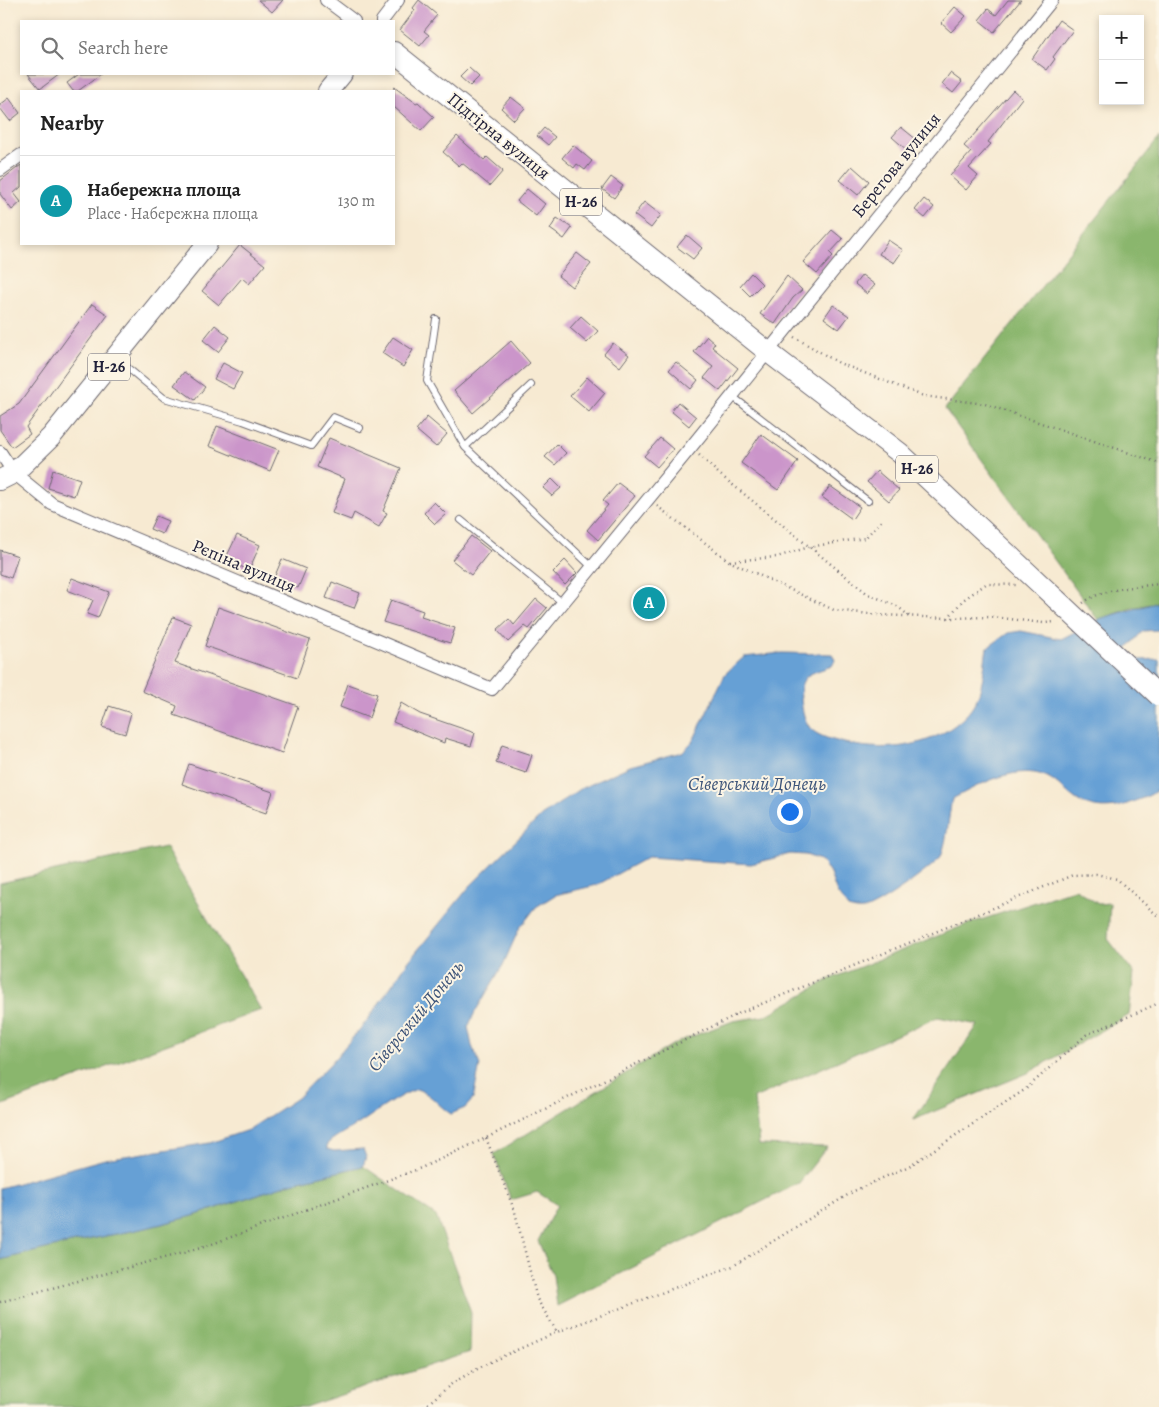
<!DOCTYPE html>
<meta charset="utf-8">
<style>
body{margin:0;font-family:Alegreya,serif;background:#f6f6f6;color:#222}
.controls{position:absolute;right:15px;top:15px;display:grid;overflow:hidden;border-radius:0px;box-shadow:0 2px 8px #0003}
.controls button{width:45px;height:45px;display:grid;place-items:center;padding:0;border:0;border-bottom:1px solid #e0e0e0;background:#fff;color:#222;font:25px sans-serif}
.you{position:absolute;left:789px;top:811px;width:18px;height:18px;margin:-12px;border:4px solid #fff;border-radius:50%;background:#1a73e8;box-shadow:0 0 0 8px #1a73e833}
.badge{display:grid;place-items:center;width:32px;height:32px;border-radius:50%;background:#d1495b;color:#fff;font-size:16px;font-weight:700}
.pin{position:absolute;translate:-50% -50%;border:2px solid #fff;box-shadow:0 1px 5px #0006}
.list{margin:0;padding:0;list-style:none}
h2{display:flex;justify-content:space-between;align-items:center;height:65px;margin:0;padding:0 20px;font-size:21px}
h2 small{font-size:16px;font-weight:400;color:#767676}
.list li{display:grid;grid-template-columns:32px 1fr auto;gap:15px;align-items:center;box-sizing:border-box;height:90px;padding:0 20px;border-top:1px solid #e0e0e0}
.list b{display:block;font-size:19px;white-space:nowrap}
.list p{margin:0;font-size:16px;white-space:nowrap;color:#767676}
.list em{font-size:16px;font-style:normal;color:#767676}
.icon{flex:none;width:28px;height:28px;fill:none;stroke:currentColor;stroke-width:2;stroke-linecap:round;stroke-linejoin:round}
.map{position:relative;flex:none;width:1159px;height:1407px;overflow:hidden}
.search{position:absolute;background:#fff;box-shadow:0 2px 8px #0003;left:20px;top:20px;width:375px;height:55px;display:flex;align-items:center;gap:12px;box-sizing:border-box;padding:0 18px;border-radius:0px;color:#767676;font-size:19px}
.panel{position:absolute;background:#fff;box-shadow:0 2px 8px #0003;left:20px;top:90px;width:375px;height:155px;border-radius:0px}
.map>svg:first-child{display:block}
</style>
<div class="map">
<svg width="1159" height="1407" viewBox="0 0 1159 1407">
<rect width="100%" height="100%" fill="#fcf5e5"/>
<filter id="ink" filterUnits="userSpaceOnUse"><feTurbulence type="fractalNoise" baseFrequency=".02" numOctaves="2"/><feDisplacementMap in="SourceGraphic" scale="10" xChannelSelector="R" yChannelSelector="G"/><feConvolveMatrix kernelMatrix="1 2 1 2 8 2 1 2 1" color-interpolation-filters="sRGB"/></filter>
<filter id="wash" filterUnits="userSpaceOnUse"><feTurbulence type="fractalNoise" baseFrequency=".0096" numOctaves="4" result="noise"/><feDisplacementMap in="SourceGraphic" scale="20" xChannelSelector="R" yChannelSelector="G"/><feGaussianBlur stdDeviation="1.12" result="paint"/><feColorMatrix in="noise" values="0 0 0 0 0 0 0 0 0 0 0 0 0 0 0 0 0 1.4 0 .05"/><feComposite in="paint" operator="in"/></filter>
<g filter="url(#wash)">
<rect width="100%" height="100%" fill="#f7ead2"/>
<!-- forest -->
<path fill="#8ab66d" stroke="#566c54" d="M1159 138V602L1132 608 1098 620 945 409Z
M165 847 261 1010 0 1106V883Z
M1076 889 1098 904 1110 903 1108 939 1134 973 1129 1015 1028 1073 913 1120 978 1025 938 1017 754 1098 759 1145 827 1147 799 1183 557 1306 553 1275 538 1241 557 1205 537 1192 511 1200 494 1154 677 1042 733 1021 765 1016 830 979 965 925Z
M363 1166 436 1216 471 1312 470 1352 305 1407H0V1260L66 1244 146 1228 193 1216 291 1183Z"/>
<!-- water -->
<path fill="#66a0d5" stroke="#446188" d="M1159 602V630L1143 631 1127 648 1138 660 1159 659V788C1152 796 1142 798 1132 802 1114 810 1090 811 1073 797 1060 787 1053 776 1035 773 1006 769 977 786 952 799 948 818 948 838 941 856 936 866 874 910 863 910 858 911 852 909 848 908L837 893 829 871 820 860 806 855 790 854 751 864 648 857 597 885 555 895 536 907 519 929 503 965 475 1012 468 1027 472 1046 480 1065 473 1099 465 1108 451 1114C437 1105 433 1095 417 1089 397 1096 381 1109 363 1121 351 1129 338 1134 327 1144V1149L334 1151 363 1149 366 1157 363 1166 291 1183 193 1216 146 1228 66 1244 0 1260V1188L105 1159 210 1143 248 1130 297 1098 331 1063 366 1022 408 962 470 886 541 816 582 788 630 766 682 752 693 741 725 674 744 657 782 653 832 654 835 660 832 666C812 673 798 674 801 699 802 709 804 720 810 728 816 735 829 739 837 741 881 754 936 749 968 713 984 695 983 669 987 648L1008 633 1021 631 1061 639 1102 618Z"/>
<g id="blocks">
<!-- building -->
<path fill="#cb95ca" d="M258 0H283L272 12Z
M419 0 437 15 424 31 429 35 420 46 400 30 415 10 413 8Z
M1008 0H1021L994 32 979 20 988 9 996 15Z
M955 7 966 16 951 32 941 23Z
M1059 20 1073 30 1053 57 1055 59 1047 70 1032 59Z
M469 68 479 77 470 86 460 77Z
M950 73 962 82 953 93 942 84Z
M28 74H60L40 89Z
M79 74H101L78 91H73L67 83Z
M394 87 416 103 418 102 434 117 421 131 394 107Z
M1013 90 1022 98 988 142 991 144 969 168 978 176 966 190 950 176 971 152 964 146Z
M511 97 525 108 514 120 501 108Z
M9 98 20 113 10 121 0 108V105Z
M901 127 917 140 908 151 892 137Z
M544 128 555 137 548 145 537 136Z
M457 136 484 160 487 157 503 171 490 186 462 163 459 166 443 152Z
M573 145 592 161 585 170 577 164 574 168 562 158Z
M21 165V187L14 193 21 202 12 210 0 194V181Z
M852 166 869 181 858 195 840 180Z
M611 177 623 186 614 198 602 189Z
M527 189 545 204 536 216 517 201Z
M924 199 934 207 925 218 915 210Z
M644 202 661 215 651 228 634 215Z
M557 218 572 228 564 239 550 229Z
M832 230 843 239 830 253 833 256 817 274 803 262Z
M687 235 702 248 693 259 677 247Z
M888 240 903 250 894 263 879 254Z
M240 245 265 265 249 284 242 278 219 305 202 291Z
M577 253 591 264 572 287 558 276Z
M751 273 762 284 750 296 740 286Z
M862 275 875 285 867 294 855 284Z
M787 276 802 290 793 298 775 324 760 314Z
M92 304 108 315 26 427 30 434 12 447 0 430V416L19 404Z
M833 305 849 316 839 329 824 318Z
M581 316 598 331 587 343 570 328Z
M215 325 230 337 218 352 203 340Z
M707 336 715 343 712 347 738 368 720 391 704 378 713 367 694 352Z
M393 337 413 350 403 367 382 353Z
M511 341 530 363 473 413 454 391Z
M613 343 629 355 620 367 604 354Z
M676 362 698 380 691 389 669 370Z
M223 363 242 373 233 389 214 379Z
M184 372 205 387 195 400 174 385Z
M587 377 605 393 589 412 570 396Z
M678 402 696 417 689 426 671 411Z
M427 417 447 434 436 447 416 430Z
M217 426 279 450 270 471 209 446Z
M761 434 798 461 778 490 741 463Z
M329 438 401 468 383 511 387 513 379 527 354 513 351 520 332 513 345 479 317 467Z
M660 438 673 449 657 467 644 456Z
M557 444 566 453 555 465 545 457Z
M53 470 80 479 74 496 48 488Z
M877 471 899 490 889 501 867 482Z
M552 479 561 488 552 496 543 488Z
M618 483 635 496 598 540 587 530 608 505 603 501Z
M830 486 860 507 852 519 822 497Z
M434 502 446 514 435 524 424 513Z
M156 516 168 521 162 534 150 529Z
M237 535 260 545 249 570 225 560Z
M471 536 490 551 471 575 452 560Z
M0 550 18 556 11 578 0 574Z
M282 559 306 569 298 588 274 578Z
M565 560 577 573 565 585 553 572Z
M72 578 109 592 98 618 87 614 93 600 67 590Z
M332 582 360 593 354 608 326 598Z
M536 599 547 608 529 629 525 626 508 642 497 630 509 619 514 625Z
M391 600 423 611 421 617 455 628 450 643 383 622Z
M218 607 310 640 297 678 205 646Z
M173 617 191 624 175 663 298 706 282 753 174 715 177 706 142 691Z
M348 684 377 694 369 718 340 707Z
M401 703 420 714 475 733 471 746 445 738 444 743 393 722Z
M109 706 131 713 125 734 102 727Z
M502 745 532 755 526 773 496 763Z
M189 764 273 792 266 813 182 784Z"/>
</g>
</g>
<g filter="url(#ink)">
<use href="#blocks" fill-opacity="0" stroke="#6d6870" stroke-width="1"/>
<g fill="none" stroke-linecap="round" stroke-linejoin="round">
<defs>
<path id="lane" d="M436 319 427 381 465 447 592 567
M117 359 164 398 243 421 311 446 333 417 360 428
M732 396 868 501
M465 447 531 385
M461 520 563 603"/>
<path id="street" d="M326 0 354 21
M382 21 398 0
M0 170 21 155
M0 452 14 473 52 504 492 689 691 447 1052 0"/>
<path id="primary" d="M394 52 768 352 900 453 1056 599
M328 91 342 74
M0 480 14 473 51 437 207 244"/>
</defs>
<!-- lane casing -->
<use href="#lane" stroke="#6d6870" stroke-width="8"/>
<!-- street casing -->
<use href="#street" stroke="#6d6870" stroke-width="14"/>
<!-- primary casing -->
<use href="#primary" stroke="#6d6870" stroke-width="22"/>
<!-- path -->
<path stroke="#6d6870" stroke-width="2.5" stroke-dasharray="1 4" stroke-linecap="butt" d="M794 337 839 363 923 396 985 404 1159 463
M699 455 718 473 868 594 897 606 909 616
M657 506 729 561 834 610 879 615 948 618 993 617 1043 623 1056 622
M730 561 777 557 809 547 865 538 884 518
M1083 603C1103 588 1135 587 1159 584
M948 618 963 600 986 584 1017 585
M486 1138 515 1212 537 1299 557 1332
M0 1302 201 1248 421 1168 486 1138 742 1012 1073 875 1096 874 1117 879 1159 917
M424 1407 454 1382 490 1362 557 1332 733 1266 854 1191 909 1166 1026 1089 1086 1035 1159 1003"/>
<!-- lane -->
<use href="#lane" stroke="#fff" stroke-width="6"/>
<!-- street -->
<use href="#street" stroke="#fff" stroke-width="12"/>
<!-- primary -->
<use href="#primary" stroke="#fff" stroke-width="20"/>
<defs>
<path id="primary-bridge" d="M1056 599 1159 696"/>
</defs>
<!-- primary-bridge casing -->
<use href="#primary-bridge" stroke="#6d6870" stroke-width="22" stroke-linecap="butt"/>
<!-- primary-bridge -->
<use href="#primary-bridge" stroke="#fff" stroke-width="20"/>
</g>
</g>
<g text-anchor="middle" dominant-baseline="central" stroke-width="4" stroke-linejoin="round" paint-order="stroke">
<!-- shield labels -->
<g fill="#fcf5e5" stroke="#63616e" stroke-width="1">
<rect x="560" y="188.5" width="42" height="27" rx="4"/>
<rect x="88" y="353.5" width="42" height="27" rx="4"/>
<rect x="896" y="455.5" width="42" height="27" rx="4"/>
</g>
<g font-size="16" font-weight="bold" fill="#22223b">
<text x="581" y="202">Н-26</text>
<text x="109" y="367">Н-26</text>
<text x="917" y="469">Н-26</text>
</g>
<!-- street labels -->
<g font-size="18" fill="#22223b" stroke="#fcf5e5">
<text transform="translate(499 136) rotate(39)">Підгірна вулиця</text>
<text transform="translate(896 165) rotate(-51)">Берегова вулиця</text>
<text transform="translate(244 566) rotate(23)">Рєпіна вулиця</text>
</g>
<!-- water labels -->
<g font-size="19" font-style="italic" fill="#3d5479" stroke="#fcf5e5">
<text x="757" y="784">Сіверський Донець</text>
<text transform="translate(416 1016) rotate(-50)">Сіверський Донець</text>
</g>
</g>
</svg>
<div class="controls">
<button>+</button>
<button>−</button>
</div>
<div class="you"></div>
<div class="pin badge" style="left:649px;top:603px;background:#0f9aa8">A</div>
<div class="search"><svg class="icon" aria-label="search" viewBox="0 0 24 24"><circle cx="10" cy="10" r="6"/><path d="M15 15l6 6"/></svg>Search here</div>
<section class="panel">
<h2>Nearby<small></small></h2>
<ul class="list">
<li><span class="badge" style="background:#0f9aa8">A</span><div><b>Набережна площа</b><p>Place · Набережна площа</p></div><em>130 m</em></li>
</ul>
</section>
</div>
